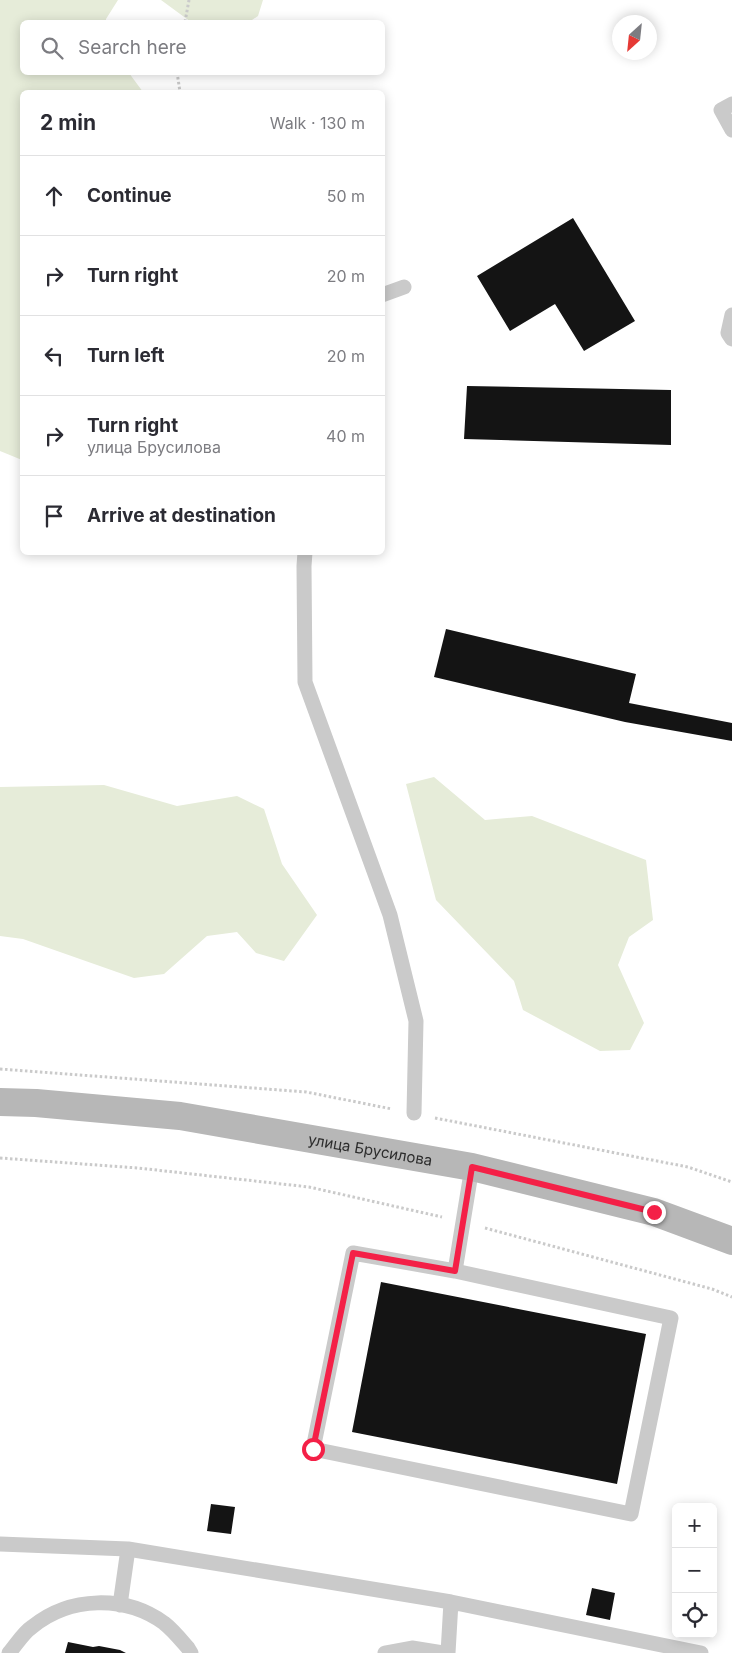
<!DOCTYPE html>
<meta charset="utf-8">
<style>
body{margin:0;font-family:Inter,sans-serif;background:#f7f7f7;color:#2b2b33}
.controls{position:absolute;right:15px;bottom:15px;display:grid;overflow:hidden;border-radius:8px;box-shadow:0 2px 12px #0003}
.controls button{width:45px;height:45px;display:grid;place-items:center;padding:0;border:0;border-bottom:1px solid #e1e1e2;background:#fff;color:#2b2b33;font:25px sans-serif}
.compass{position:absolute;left:612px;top:15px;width:45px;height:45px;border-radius:50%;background:#fff;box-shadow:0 2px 12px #0003;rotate:207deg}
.stop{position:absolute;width:15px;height:15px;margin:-11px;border:4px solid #f42047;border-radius:50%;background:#fff}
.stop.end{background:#f42047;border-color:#fff;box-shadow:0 1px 5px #0008}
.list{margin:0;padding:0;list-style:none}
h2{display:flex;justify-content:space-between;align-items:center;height:65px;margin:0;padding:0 20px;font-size:21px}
h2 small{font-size:16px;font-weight:400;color:#7c7c81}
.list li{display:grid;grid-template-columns:32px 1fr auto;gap:15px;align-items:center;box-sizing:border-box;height:80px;padding:0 20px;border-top:1px solid #e1e1e2}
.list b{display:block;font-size:19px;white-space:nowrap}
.list p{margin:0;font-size:16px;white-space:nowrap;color:#7c7c81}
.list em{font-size:16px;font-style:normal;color:#7c7c81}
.icon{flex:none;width:28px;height:28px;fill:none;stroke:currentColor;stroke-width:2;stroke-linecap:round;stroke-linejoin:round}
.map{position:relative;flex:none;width:732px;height:1653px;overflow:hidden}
.search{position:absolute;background:#fff;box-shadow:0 2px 12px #0003;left:20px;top:20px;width:365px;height:55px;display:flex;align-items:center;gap:12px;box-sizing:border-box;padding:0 18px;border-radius:8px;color:#7c7c81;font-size:19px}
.panel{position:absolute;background:#fff;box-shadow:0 2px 12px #0003;left:20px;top:90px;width:365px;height:465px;border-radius:8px}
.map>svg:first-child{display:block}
</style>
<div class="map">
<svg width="732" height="1653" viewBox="0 0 732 1653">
<rect width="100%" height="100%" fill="#fff"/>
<!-- green -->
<path fill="#e6ecd9" d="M0 0H118L106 19V22H22V72L129 73 143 92H22V460L0 451Z
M161 0H263L258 16 249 22H191Z
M434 777 485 820 532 816 646 860 653 920 629 937 618 965 644 1023 630 1050 600 1051 523 1010 514 981 436 900 406 784Z
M104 785 177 806 237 796 264 809 282 864 317 915 284 961 256 953 237 932 207 936 164 974 134 978 23 939 0 936V787Z"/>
<!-- building -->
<path fill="#141414" d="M573 218 635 321 584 351 555 304 510 331 477 276Z
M467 386 671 390V445L464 439Z
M446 629 636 674 629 703 732 723V741L625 722 434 677Z
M381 1282 646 1334 617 1484 352 1432Z
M211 1504 235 1507 231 1534 207 1531Z
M592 1588 615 1593 610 1620 586 1615Z
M68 1642 93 1647 99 1646 120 1650 126 1653H65Z"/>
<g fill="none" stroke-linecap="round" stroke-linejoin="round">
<!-- path -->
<path stroke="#cacaca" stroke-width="3" stroke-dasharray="2.5 2.5" stroke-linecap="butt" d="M185 22 189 0
M177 72 180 92
M0 1069 306 1092 392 1109
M435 1118 688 1167 732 1182
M0 1158 138 1168 309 1187 442 1217
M485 1228 712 1289 732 1297"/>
<!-- lane -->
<path stroke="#cacaca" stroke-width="15" d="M732 104 721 110 732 130
M382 295 404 287
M732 315 728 333 732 339
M305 552 304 566 305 682 390 915 416 1021 414 1113
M353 1253 455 1271 671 1318 631 1514 313 1449Z
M455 1271 472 1167
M0 1544 128 1549 451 1602 701 1653
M120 1605 128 1549
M9 1653C16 1645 23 1633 32 1627 70 1596 125 1595 164 1623 173 1630 181 1640 188 1648L191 1653
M385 1653 412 1648 443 1653
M448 1653 451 1602"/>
<!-- secondary -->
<path stroke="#b7b7b7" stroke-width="28" id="s1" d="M0 1102 36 1103 180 1116 472 1167 654 1212 732 1241"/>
</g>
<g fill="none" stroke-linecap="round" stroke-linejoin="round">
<!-- route -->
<path stroke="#f42047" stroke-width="6" d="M313 1449 353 1253 455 1271 472 1167 654 1212"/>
</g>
<g text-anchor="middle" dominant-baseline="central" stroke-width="5" stroke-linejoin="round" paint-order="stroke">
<!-- street labels -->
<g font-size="15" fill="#2d2d2d" stroke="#fff">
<text stroke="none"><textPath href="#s1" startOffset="374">улица Брусилова</textPath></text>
</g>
</g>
</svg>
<div class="controls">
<button>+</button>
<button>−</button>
<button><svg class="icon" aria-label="locate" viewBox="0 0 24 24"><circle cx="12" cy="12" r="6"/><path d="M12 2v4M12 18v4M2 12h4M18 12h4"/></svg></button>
</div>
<svg class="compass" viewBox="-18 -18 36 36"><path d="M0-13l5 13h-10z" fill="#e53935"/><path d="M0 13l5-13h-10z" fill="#7c7c81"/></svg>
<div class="stop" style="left:313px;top:1449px"></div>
<div class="stop end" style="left:654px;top:1212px"></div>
<div class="search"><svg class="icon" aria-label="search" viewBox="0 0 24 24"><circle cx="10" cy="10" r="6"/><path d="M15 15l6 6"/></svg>Search here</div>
<section class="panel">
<h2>2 min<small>Walk · 130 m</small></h2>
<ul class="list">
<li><svg class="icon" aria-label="ahead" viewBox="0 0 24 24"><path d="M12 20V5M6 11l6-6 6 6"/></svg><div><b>Continue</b></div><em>50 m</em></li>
<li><svg class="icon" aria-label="right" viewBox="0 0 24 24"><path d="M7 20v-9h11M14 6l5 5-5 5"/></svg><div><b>Turn right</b></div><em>20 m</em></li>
<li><svg class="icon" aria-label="left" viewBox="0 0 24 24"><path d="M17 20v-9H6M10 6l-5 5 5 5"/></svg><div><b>Turn left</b></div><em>20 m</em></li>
<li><svg class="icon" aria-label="right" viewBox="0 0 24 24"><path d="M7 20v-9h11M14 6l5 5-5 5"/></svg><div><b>Turn right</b><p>улица Брусилова</p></div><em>40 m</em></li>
<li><svg class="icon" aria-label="arrive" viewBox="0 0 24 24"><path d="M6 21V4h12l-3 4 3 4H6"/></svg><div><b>Arrive at destination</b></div></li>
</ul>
</section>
</div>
